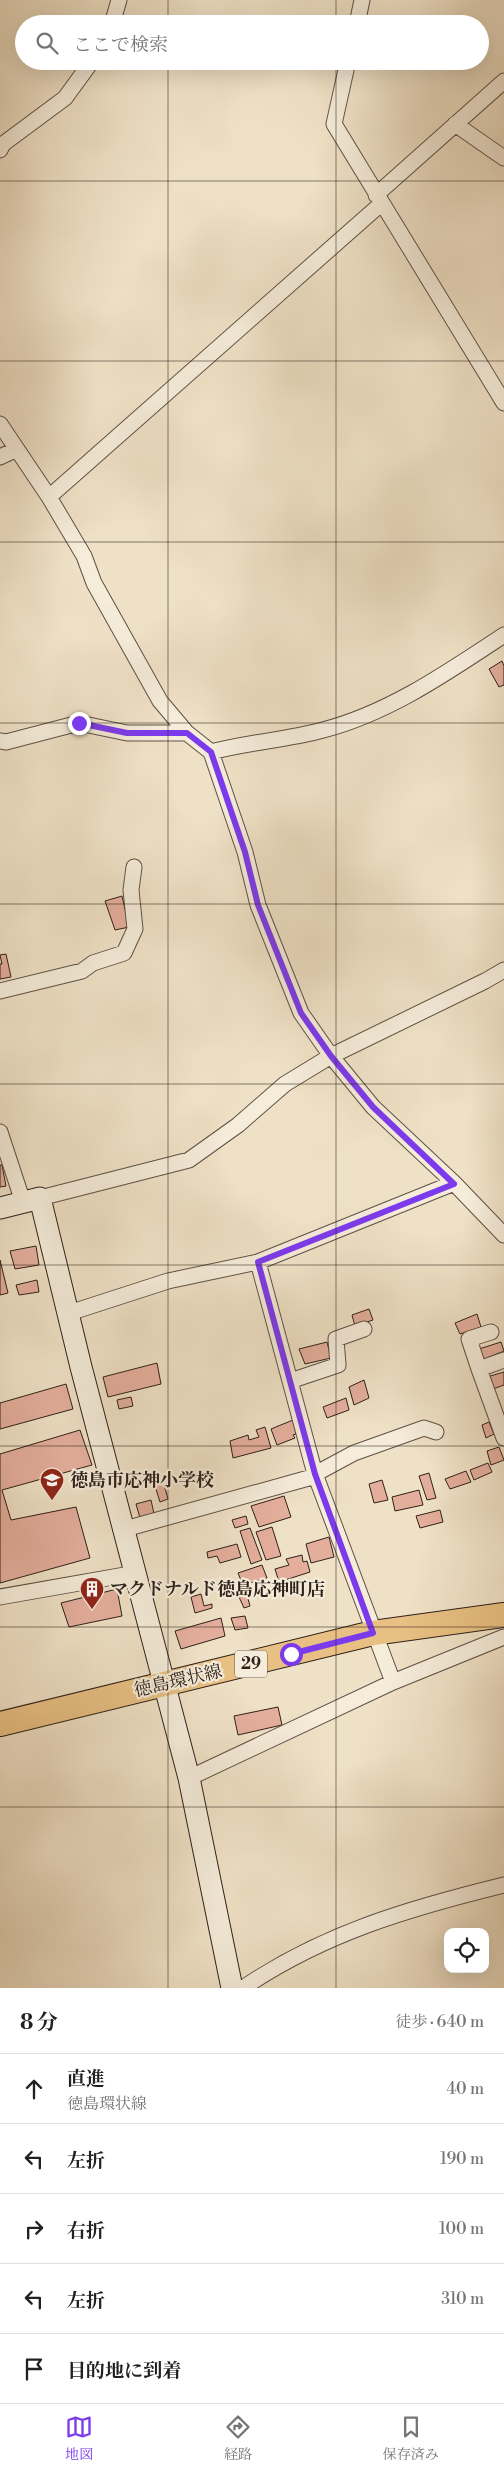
<!DOCTYPE html>
<html lang="ja">
<meta charset="utf-8">
<style>
body{margin:0;font-family:"Libre Bodoni","Noto Serif JP",serif;background:#f2f2f2;color:#202124}
.controls{position:absolute;right:15px;bottom:15px;display:grid;overflow:hidden;border-radius:10px;box-shadow:0 5px 20px #0002}
.controls button{width:45px;height:45px;display:grid;place-items:center;padding:0;border:0;border-bottom:1px solid #e0e0e0;background:#fff;color:#202124;font:25px sans-serif}
.stop{position:absolute;width:15px;height:15px;margin:-11px;border:4px solid #7c3aed;border-radius:50%;background:#fff}
.stop.end{background:#7c3aed;border-color:#fff;box-shadow:0 1px 5px #0008}
.list{margin:0;padding:0;list-style:none}
h2{display:flex;justify-content:space-between;align-items:center;height:65px;margin:0;padding:0 20px;font-size:21px}
h2 small{font-size:16px;font-weight:400;color:#757577}
.list li{display:grid;grid-template-columns:32px 1fr auto;gap:15px;align-items:center;box-sizing:border-box;height:70px;padding:0 20px;border-top:1px solid #e0e0e0}
.list b{display:block;font-size:19px;white-space:nowrap}
.list p{margin:0;font-size:16px;white-space:nowrap;color:#757577}
.list em{font-size:16px;font-style:normal;color:#757577}
.icon{flex:none;width:28px;height:28px;fill:none;stroke:currentColor;stroke-width:2;stroke-linecap:round;stroke-linejoin:round}
.map{position:relative;flex:none;width:504px;height:1988px;overflow:hidden}
.search{position:absolute;background:#fff;box-shadow:0 5px 20px #0002;left:15px;right:15px;top:15px;height:55px;display:flex;align-items:center;gap:12px;box-sizing:border-box;padding:0 18px;border-radius:28px;color:#757577;font-size:19px}
.sheet{height:415px;background:#fff}
nav{display:flex;justify-content:space-around;align-items:center;box-sizing:border-box;height:70px;border-top:1px solid #e0e0e0;background:#fff;font-size:14px;color:#757577}
nav a{display:grid;justify-items:center;gap:2px}
nav .on{color:#7c3aed}
.map>svg:first-child{display:block}
</style>
<div class="map">
<svg width="504" height="1988" viewBox="0 0 504 1988">
<rect width="100%" height="100%" fill="#efe1c6"/>
<filter id="stains"><feTurbulence type="fractalNoise" baseFrequency=".004" numOctaves="4"/><feColorMatrix values="0 0 0 0 .2 0 0 0 0 .09 0 0 0 0 .02 0 0 0 .5 -.17"/></filter>
<radialGradient id="worn" r=".72"><stop offset=".6" stop-color="#630" stop-opacity="0"/><stop offset="1" stop-color="#630" stop-opacity=".3"/></radialGradient>
<!-- building -->
<path fill="#e4ae9c" stroke="#2e201b" d="M502 661 504 666V685L499 687 489 669Z
M122 896 129 927 115 930 105 901Z
M6 954 11 977 0 979V964H2L0 955Z
M0 1165H2L6 1186 0 1187Z
M36 1246 39 1265 15 1269 10 1251Z
M0 1260 8 1293 0 1295Z
M37 1280 39 1292 19 1295 16 1285Z
M369 1309 373 1320 355 1326 352 1315Z
M477 1314 481 1327 460 1334 455 1323Z
M327 1342 331 1358 305 1364 299 1349Z
M501 1342 504 1351 482 1360 479 1349Z
M157 1363 161 1384 108 1397 103 1377Z
M504 1372V1385L493 1389 487 1377Z
M364 1380 369 1398 354 1405 349 1387Z
M66 1384 73 1409 0 1429V1403Z
M131 1397 133 1406 119 1409 117 1400Z
M346 1398 349 1410 327 1418 323 1407Z
M293 1420 296 1434 293 1435 295 1438 277 1445 271 1429Z
M489 1422 494 1434 486 1438 482 1425Z
M265 1427 271 1448 233 1458 230 1441 248 1435 249 1440 259 1437 256 1430Z
M80 1430 92 1465 2 1490 11 1520 76 1507 90 1558 0 1583V1454Z
M499 1447 504 1460 491 1465 487 1451Z
M488 1463 492 1472 474 1480 470 1470Z
M466 1471 471 1482 450 1489 445 1479Z
M429 1473 436 1498 427 1500 419 1476Z
M382 1480 388 1500 374 1503 369 1484Z
M163 1481 168 1499 160 1502 154 1483Z
M419 1490 423 1505 395 1511 392 1497Z
M284 1496 291 1517 259 1527 251 1506Z
M151 1500 154 1514 140 1518 136 1504Z
M440 1510 443 1522 420 1528 416 1516Z
M246 1516 248 1524 235 1528 232 1520Z
M272 1527 281 1556 266 1560 256 1532Z
M250 1528 262 1560 251 1564 240 1531Z
M329 1537 334 1557 311 1563 306 1544Z
M237 1544 241 1557 220 1563 217 1556 208 1558 207 1552Z
M302 1555 303 1562 307 1561 310 1572 279 1582 275 1569 289 1565 286 1559Z
M262 1565 267 1578 243 1585 238 1573Z
M117 1589 122 1616 69 1627 61 1603Z
M201 1594 204 1606 212 1604V1608L195 1613 191 1597Z
M247 1595 250 1606 244 1608 239 1597Z
M245 1616 248 1628 235 1630 231 1618Z
M221 1618 225 1636 181 1649 175 1631Z
M278 1707 282 1725 238 1735 234 1716Z"/>
<g fill="none" stroke-linecap="round" stroke-linejoin="round">
<defs>
<path id="street" d="M112 24 119 0
M357 24 362 0
M348 61 334 124 504 403
M455 124 504 158
M0 150 3 144 65 98 92 61
M376 195 504 81
M0 424 49 497 84 556 94 583 160 701 187 733 211 752 245 852 258 905 301 1013 331 1056 373 1107 454 1183 504 1235
M0 457 17 449
M49 497 382 203
M0 741 6 742 79 723 127 733H187
M211 752C248 742 287 740 323 730 389 713 448 672 504 635
M0 991 82 971 93 963 124 953 135 929 131 890 134 867
M0 1132 23 1202
M40 1198 189 1160 238 1125 285 1084 331 1056 485 981 504 970
M258 1262 315 1474 393 1682
M69 1313 168 1281 258 1262 454 1183
M504 1360 479 1369 504 1438
M479 1369 469 1339 491 1332
M290 1381 338 1365 336 1339 364 1329
M315 1474 354 1453 424 1428 436 1432
M125 1529 316 1476
M0 1597 136 1573
M189 1778 393 1682 504 1637
M243 1988C324 1933 410 1908 504 1885"/>
<path id="secondary" d="M0 1208 40 1198 81 1367 189 1778 232 1988"/>
<path id="primary" d="M0 1724 373 1633 504 1615"/>
</defs>
<!-- street casing -->
<use href="#street" stroke="#5e5046" stroke-width="17"/>
<!-- secondary casing -->
<use href="#secondary" stroke="#2e201b" stroke-width="23"/>
<!-- primary casing -->
<use href="#primary" stroke="#2e201b" stroke-width="26"/>
<!-- street -->
<use href="#street" stroke="#f5ecda" stroke-width="15"/>
<!-- secondary -->
<use href="#secondary" stroke="#f5ecda" stroke-width="21"/>
<!-- primary -->
<use href="#primary" stroke="#e8c083" stroke-width="24"/>
</g>
<g fill="none" stroke-linecap="round" stroke-linejoin="round">
<!-- route -->
<path stroke="#7c3aed" stroke-width="6" d="M79 723 127 733H187L211 752 245 852 258 905 301 1013 331 1056 373 1107 454 1184 258 1262 315 1474 373 1633 291 1654"/>
</g>
<!-- grid -->
<path fill="none" stroke="#2e201b" stroke-width="1" stroke-opacity="0.55" d="M168 0V24M336 0V24M168 61V1988M336 61V1988M0 181H504M0 361H504M0 542H504M0 723H504M0 904H504M0 1084H504M0 1265H504M0 1446H504M0 1627H504M0 1807H504"/>
<!-- icons -->
<defs>
<symbol id="school-pin" viewBox="-11 -11 22 30"><path d="M0 17L-7.5 6A9.5 9.5 0 1 1 7.5 6Z" fill="#8f2418" stroke="#f5ecda"/><path d="M0-5L7-2L0 1L-7-2ZM-4 1L0 2.5L4 1V4Q0 6-4 4Z" fill="#fff"/></symbol>
<symbol id="building-pin" viewBox="-11 -11 22 30"><path d="M0 17L-7.5 6A9.5 9.5 0 1 1 7.5 6Z" fill="#8f2418" stroke="#f5ecda"/><path d="M-4-6H4V6H1V3H-1V6H-4ZM-2.5-4.3h1.7v1.8h-1.7ZM.8-4.3h1.7v1.8H.8ZM-2.5-1h1.7V.8h-1.7ZM.8-1h1.7V.8H.8Z" fill="#fff"/></symbol>
</defs>
<g fill-rule="evenodd">
<use href="#school-pin" x="38" y="1466" width="28" height="38"/>
<use href="#building-pin" x="78" y="1575" width="28" height="38"/>
</g>
<g text-anchor="middle" dominant-baseline="central" stroke-width="4.5" stroke-linejoin="round" paint-order="stroke">
<!-- shield labels -->
<rect fill="#f5ecda" stroke="#6a5d54" stroke-width="1" x="235" y="1650.5" width="32" height="27" rx="4"/>
<g font-size="16" font-weight="bold" fill="#2e201b">
<text x="251" y="1664">29</text>
</g>
<!-- poi labels -->
<g font-size="18" font-weight="bold" fill="#2e201b" stroke="#f5ecda" text-anchor="start">
<text x="70" y="1480">徳島市応神小学校</text>
<text x="110" y="1589">マクドナルド徳島応神町店</text>
</g>
<!-- street labels -->
<g font-size="18" fill="#2e201b" stroke="#f5ecda">
<text transform="translate(178 1681) rotate(-13)">徳島環状線</text>
</g>
</g>
<rect width="100%" height="100%" filter="url(#stains)"/>
<rect width="100%" height="100%" fill="url(#worn)"/>
</svg>
<div class="controls">
<button><svg class="icon" aria-label="locate" viewBox="0 0 24 24"><circle cx="12" cy="12" r="6"/><path d="M12 2v4M12 18v4M2 12h4M18 12h4"/></svg></button>
</div>
<div class="stop" style="left:291px;top:1654px"></div>
<div class="stop end" style="left:79px;top:723px"></div>
<div class="search"><svg class="icon" aria-label="search" viewBox="0 0 24 24"><circle cx="10" cy="10" r="6"/><path d="M15 15l6 6"/></svg>ここで検索</div>
</div>
<section class="sheet">
<h2>8 分<small>徒歩 · 640 m</small></h2>
<ul class="list">
<li><svg class="icon" aria-label="ahead" viewBox="0 0 24 24"><path d="M12 20V5M6 11l6-6 6 6"/></svg><div><b>直進</b><p>徳島環状線</p></div><em>40 m</em></li>
<li><svg class="icon" aria-label="left" viewBox="0 0 24 24"><path d="M17 20v-9H6M10 6l-5 5 5 5"/></svg><div><b>左折</b></div><em>190 m</em></li>
<li><svg class="icon" aria-label="right" viewBox="0 0 24 24"><path d="M7 20v-9h11M14 6l5 5-5 5"/></svg><div><b>右折</b></div><em>100 m</em></li>
<li><svg class="icon" aria-label="left" viewBox="0 0 24 24"><path d="M17 20v-9H6M10 6l-5 5 5 5"/></svg><div><b>左折</b></div><em>310 m</em></li>
<li><svg class="icon" aria-label="arrive" viewBox="0 0 24 24"><path d="M6 21V4h12l-3 4 3 4H6"/></svg><div><b>目的地に到着</b></div></li>
</ul>
</section>
<nav>
<a class="on"><svg class="icon" aria-label="map" viewBox="0 0 24 24"><path d="M3 6l6-2 6 2 6-2v14l-6 2-6-2-6 2zM9 4v14M15 6v14"/></svg>地図</a>
<a><svg class="icon" aria-label="directions" viewBox="0 0 24 24"><path d="M12 3l9 9-9 9-9-9zM9 14v-3h6M13 9l2 2-2 2"/></svg>経路</a>
<a><svg class="icon" aria-label="saved" viewBox="0 0 24 24"><path d="M7 4h10v16l-5-4-5 4z"/></svg>保存済み</a>
</nav>
